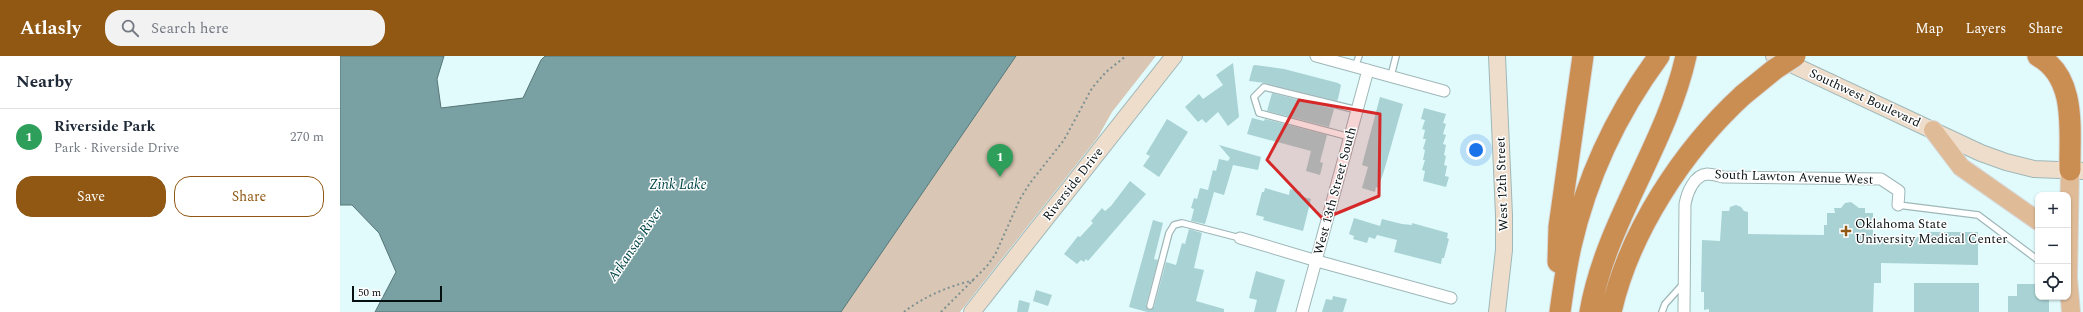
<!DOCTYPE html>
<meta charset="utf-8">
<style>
body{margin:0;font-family:Spectral,serif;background:#f2f2f3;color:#1f2937}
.controls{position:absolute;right:12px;bottom:12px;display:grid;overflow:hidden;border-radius:8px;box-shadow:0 1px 3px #0004}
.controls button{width:36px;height:36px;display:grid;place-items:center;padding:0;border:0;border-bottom:1px solid #e0e1e3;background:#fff;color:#1f2937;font:20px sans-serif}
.scale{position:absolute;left:12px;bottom:10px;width:90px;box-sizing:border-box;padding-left:4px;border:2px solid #071011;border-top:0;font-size:11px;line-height:14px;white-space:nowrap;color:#071011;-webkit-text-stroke:3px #fff;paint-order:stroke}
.you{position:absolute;left:1136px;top:94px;width:14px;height:14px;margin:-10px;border:3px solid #fff;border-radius:50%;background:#1a73e8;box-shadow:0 0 0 6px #1a73e833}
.badge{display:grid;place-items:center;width:26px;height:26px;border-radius:50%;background:#915814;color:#fff;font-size:13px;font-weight:700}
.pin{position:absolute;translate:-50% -33px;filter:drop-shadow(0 1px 2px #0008)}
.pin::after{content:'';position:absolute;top:21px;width:14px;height:12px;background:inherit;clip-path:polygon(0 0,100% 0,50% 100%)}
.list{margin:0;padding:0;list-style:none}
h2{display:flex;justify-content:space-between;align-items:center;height:52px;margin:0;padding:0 16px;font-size:17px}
h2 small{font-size:13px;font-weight:400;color:#747a83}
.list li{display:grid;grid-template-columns:26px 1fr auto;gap:12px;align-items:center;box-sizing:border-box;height:56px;padding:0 16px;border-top:1px solid #e0e1e3}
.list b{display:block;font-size:15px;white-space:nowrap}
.list p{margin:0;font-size:13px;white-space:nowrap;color:#747a83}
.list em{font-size:13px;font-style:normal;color:#747a83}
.actions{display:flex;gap:8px;padding:12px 16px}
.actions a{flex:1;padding:9px 0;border:1px solid #915814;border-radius:16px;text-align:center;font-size:14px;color:#915814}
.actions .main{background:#915814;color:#fff}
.icon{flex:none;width:22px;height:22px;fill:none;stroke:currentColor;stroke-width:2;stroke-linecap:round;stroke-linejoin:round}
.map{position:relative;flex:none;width:1743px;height:256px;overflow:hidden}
header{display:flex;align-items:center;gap:24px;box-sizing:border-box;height:56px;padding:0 20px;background:#915814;color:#fff}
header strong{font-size:19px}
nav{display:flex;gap:22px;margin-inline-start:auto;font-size:14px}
.search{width:280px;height:36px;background:#f2f2f3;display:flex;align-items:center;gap:10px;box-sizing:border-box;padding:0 14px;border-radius:16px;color:#747a83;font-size:15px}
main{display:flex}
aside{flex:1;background:#fff}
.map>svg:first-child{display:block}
</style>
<header>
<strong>Atlasly</strong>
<div class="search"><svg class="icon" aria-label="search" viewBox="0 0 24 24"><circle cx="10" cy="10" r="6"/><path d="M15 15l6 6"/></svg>Search here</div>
<nav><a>Map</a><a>Layers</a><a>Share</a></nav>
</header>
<main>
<aside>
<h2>Nearby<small></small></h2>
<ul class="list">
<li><span class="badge" style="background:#2e9e5b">1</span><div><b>Riverside Park</b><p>Park · Riverside Drive</p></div><em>270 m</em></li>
</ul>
<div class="actions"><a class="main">Save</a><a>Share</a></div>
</aside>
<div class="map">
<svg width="1743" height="256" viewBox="0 0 1743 256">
<rect width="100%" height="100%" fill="#e1fbfc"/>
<!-- green -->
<path fill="#d9c6b4" d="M676 0H816L772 56 758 81 620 256H501Z"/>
<!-- water -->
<path fill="#79a1a3" stroke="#577677" d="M0 0H104L97 23 101 52 183 42 201 4 205 0H676L501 256H35L56 216 39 177 12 149H0Z"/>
<!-- building -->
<path fill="#a8d2d4" d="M893 7 899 61 888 70 878 56 866 67 862 63 858 66 845 51 859 38 863 43 883 29 876 19Z
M915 9 944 13 998 27 1001 29 998 43 997 45 925 27 909 25 913 10Z
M932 37 994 53 989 71 927 55Z
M1040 41 1063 48 1044 115 1038 132 1036 131 1035 136 1022 132 1028 111 1022 109Z
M1084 52 1106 58 1103 67 1106 68 1103 78 1106 79 1103 88 1106 89 1104 99 1106 100 1104 109 1107 110 1105 120 1109 121 1106 131 1083 125 1085 115 1082 114 1085 104H1083L1085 94 1083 93 1086 83H1083L1085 74 1082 73 1085 64 1081 63Z
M912 62 924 65 925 63 987 79 980 106 983 107 980 119 966 115 971 95 907 78Z
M827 63 848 76 819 121 803 110 810 100 806 98Z
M879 89 921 101 918 114 893 109 884 139 874 136 865 168 851 165 854 153 851 152 854 142 857 143 860 132 868 134 873 114 876 115 879 103 888 105 890 102Z
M790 125 806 138 748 205 746 203 744 206 741 204 737 208 724 198 738 180 740 181 753 167 751 165 762 152 765 155 771 150Z
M925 132 949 139 950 133 961 136 960 140 971 143 963 175 923 164 924 161 916 159 922 136H924Z
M1511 146 1519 152H1525V157H1533V181H1587V176H1638V209L1541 207V227H1534L1533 256H1369V253L1364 254V236H1361L1362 184 1380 185 1382 155H1389L1390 151 1396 149 1401 151 1404 155 1408 156V178L1484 179V169H1487V157H1495L1494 152H1501L1505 147Z
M1014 162 1040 170 1042 163 1062 168 1072 169V167L1108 177 1107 182 1109 183 1104 202H1102L1101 208 1054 196 1057 184 1037 179 1035 183 1029 181 1027 187 1013 183 1014 180 1009 178Z
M813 164 823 167 814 203 818 204 806 249 807 253 811 254 814 251 826 206 836 209 842 187 845 188 849 173 862 177 854 212 864 214 856 245 884 253V256H807L789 251Z
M916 215 945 224 936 256H914L917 244 909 242Z
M1574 227H1639V256H1574Z
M1677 228H1698V241H1709V256H1668V240H1677Z
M696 234 712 239 708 250 693 245Z
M993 240 1007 243 1003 256H982L986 243 992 244Z
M679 244 690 247 688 256H677Z"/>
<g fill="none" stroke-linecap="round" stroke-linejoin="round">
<defs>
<path id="lane" d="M1015 11 1019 0
M1051 20 1056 0
M1010 81 919 57 914 41 924 31 1017 54
M1558 149 1638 159 1698 204
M810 250 829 177 834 169 842 167 900 182
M1322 256 1325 248 1344 227"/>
<path id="street" d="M976 0 1104 35
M900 182 977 205 1111 242
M962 256 1028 14
M1344 256 1345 148C1347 137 1354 119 1367 118 1372 118 1379 120 1383 121L1541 123 1559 135 1558 149"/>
<path id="secondary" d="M1157 0 1164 159V194L1157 256
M1434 0 1641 97 1666 106 1694 113 1743 115
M632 256 834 0"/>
<path id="primary" d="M1593 74 1621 111 1698 165
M1730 114 1728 222 1731 256"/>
<path id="highway" d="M1698 0C1738 22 1729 77 1730 114
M1218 206 1219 171 1243 0
M1220 256C1223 234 1226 212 1231 190 1247 120 1277 57 1319 0
M1250 256C1266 165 1326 90 1346 0
M1271 256C1289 176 1343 94 1403 39"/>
</defs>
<!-- lane casing -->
<use href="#lane" stroke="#9fb7b8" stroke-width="8"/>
<!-- street casing -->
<use href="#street" stroke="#9fb7b8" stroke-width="13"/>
<!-- secondary casing -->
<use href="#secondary" stroke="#9fb7b8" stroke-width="18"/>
<!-- primary casing -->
<use href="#primary" stroke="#d7d9d9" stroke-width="20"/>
<!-- highway casing -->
<use href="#highway" stroke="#d7d9d9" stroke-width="23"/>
<!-- path -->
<path stroke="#7e9192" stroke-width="2" stroke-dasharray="2 3" stroke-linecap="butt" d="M564 256C583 241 611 229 635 224
M601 256 647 210 655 199 680 143 690 127 724 84 752 32 766 16 786 0"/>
<!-- lane -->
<use href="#lane" stroke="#fff" stroke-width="5.5"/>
<!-- street -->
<use href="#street" stroke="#fff" stroke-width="11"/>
<!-- secondary -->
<use href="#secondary" stroke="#efddcb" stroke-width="16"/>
<!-- primary -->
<use href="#primary" stroke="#dfbb98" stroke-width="18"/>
<!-- highway -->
<use href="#highway" stroke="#ca8e53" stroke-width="21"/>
<defs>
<path id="highway-bridge" d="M1403 39 1435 13 1455 0"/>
</defs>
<!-- highway-bridge casing -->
<use href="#highway-bridge" stroke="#d7d9d9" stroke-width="23" stroke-linecap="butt"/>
<!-- highway-bridge -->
<use href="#highway-bridge" stroke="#ca8e53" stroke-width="21"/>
</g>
<!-- marked area -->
<path fill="#d62828" fill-opacity="0.2" stroke="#d62828" stroke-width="3" stroke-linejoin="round" d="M959 44 1040 58 1039 140 983 163 927 104Z"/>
<!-- markers -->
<path fill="#915814" stroke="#fff" stroke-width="1.5" d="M1504 169h4v4h4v4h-4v4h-4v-4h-4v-4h4z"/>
<g text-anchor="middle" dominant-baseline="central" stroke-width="3" stroke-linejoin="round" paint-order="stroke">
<!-- street labels -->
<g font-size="13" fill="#071011" stroke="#fff">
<text transform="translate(1525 42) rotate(25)">Southwest Boulevard</text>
<text transform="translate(1454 121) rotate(2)">South Lawton Avenue West</text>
<text transform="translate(733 128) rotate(-52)">Riverside Drive</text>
<text transform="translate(1162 128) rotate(-92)">West 12th Street</text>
<text transform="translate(995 135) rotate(-75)">West 13th Street South</text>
</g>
<!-- poi labels -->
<g font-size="13" fill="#071011" stroke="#fff" text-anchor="start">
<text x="1515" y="168">Oklahoma State<tspan x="1515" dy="15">University Medical Center</tspan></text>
</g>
<!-- water labels -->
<g font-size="14" font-style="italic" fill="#014447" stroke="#fff">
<text x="338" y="128">Zink Lake</text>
<text transform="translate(295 188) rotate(-56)">Arkansas River</text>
</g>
</g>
</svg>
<div class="controls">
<button>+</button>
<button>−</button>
<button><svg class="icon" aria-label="locate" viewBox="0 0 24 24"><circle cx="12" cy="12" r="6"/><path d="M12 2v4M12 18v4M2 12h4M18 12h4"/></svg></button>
</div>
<div class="scale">50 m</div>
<div class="you"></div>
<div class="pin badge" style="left:660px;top:121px;background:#2e9e5b">1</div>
</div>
</main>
